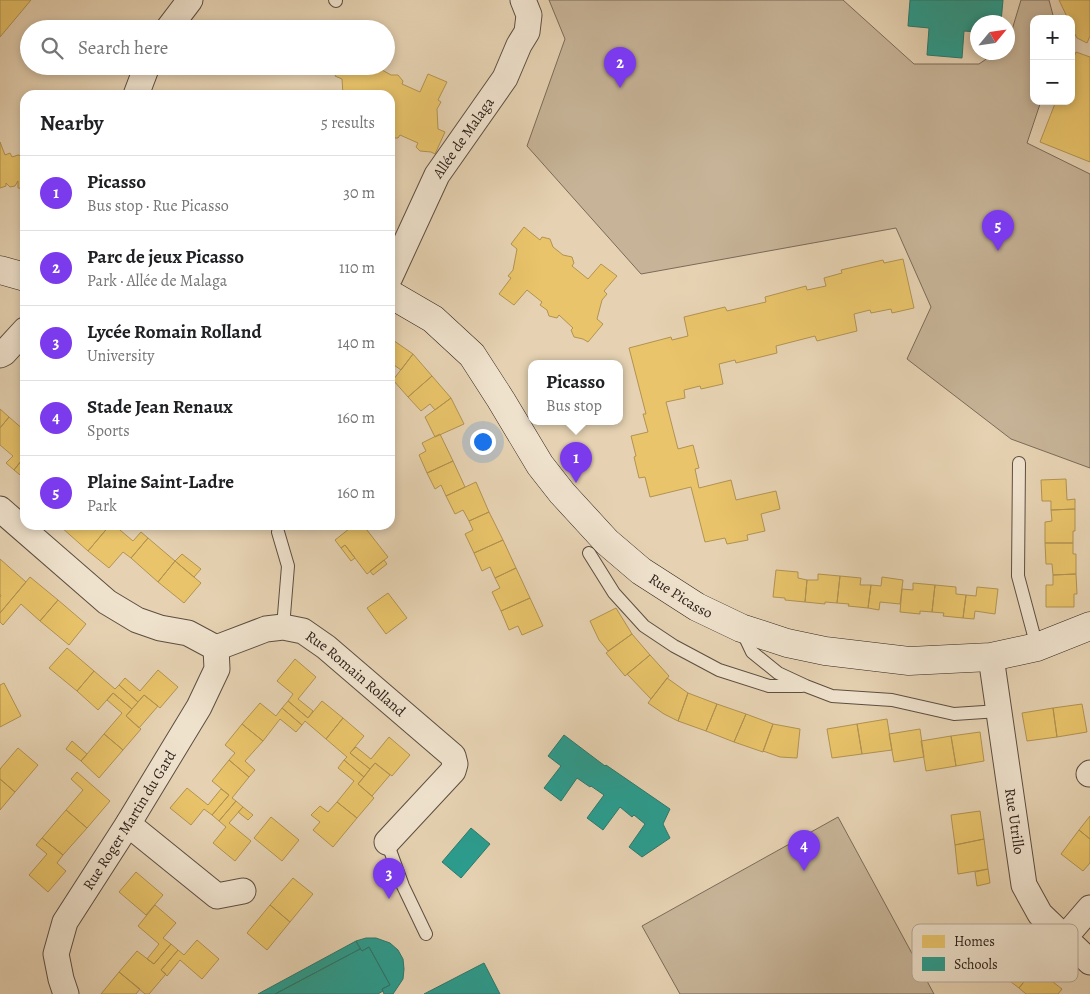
<!DOCTYPE html>
<meta charset="utf-8">
<style>
body{margin:0;font-family:Alegreya,serif;background:#f6f6f6;color:#202124}
.controls{position:absolute;right:15px;top:15px;display:grid;overflow:hidden;border-radius:10px;box-shadow:0 2px 8px #0003}
.controls button{width:45px;height:45px;display:grid;place-items:center;padding:0;border:0;border-bottom:1px solid #e0e0e0;background:#fff;color:#202124;font:25px sans-serif}
.compass{position:absolute;left:970px;top:15px;width:45px;height:45px;border-radius:50%;background:#fff;box-shadow:0 2px 8px #0003;rotate:61deg}
.you{position:absolute;left:482px;top:441px;width:18px;height:18px;margin:-12px;border:4px solid #fff;border-radius:50%;background:#1a73e8;box-shadow:0 0 0 8px #1a73e833}
.badge{display:grid;place-items:center;width:32px;height:32px;border-radius:50%;background:#7c3aed;color:#fff;font-size:16px;font-weight:700}
.pin{position:absolute;translate:-50% -41px;filter:drop-shadow(0 1px 2px #0008)}
.pin::after{content:'';position:absolute;top:26px;width:18px;height:15px;background:inherit;clip-path:polygon(0 0,100% 0,50% 100%)}
.popup{position:absolute;left:528px;top:360px;width:95px;height:65px;box-sizing:border-box;display:grid;place-content:center;border-radius:10px;background:#fff;filter:drop-shadow(0 1px 4px #0005);font-size:16px;white-space:nowrap;color:#757577}
.popup b{font-size:19px;color:#202124}
.popup::after{content:'';position:absolute;left:50%;top:100%;margin-left:-10px;border:10px solid transparent;border-top-color:#fff}
.list{margin:0;padding:0;list-style:none}
h2{display:flex;justify-content:space-between;align-items:center;height:65px;margin:0;padding:0 20px;font-size:21px}
h2 small{font-size:16px;font-weight:400;color:#757577}
.list li{display:grid;grid-template-columns:32px 1fr auto;gap:15px;align-items:center;box-sizing:border-box;height:75px;padding:0 20px;border-top:1px solid #e0e0e0}
.list b{display:block;font-size:19px;white-space:nowrap}
.list p{margin:0;font-size:16px;white-space:nowrap;color:#757577}
.list em{font-size:16px;font-style:normal;color:#757577}
.icon{flex:none;width:28px;height:28px;fill:none;stroke:currentColor;stroke-width:2;stroke-linecap:round;stroke-linejoin:round}
.map{position:relative;flex:none;width:1090px;height:994px;overflow:hidden}
.search{position:absolute;background:#fff;box-shadow:0 2px 8px #0003;left:20px;top:20px;width:375px;height:55px;display:flex;align-items:center;gap:12px;box-sizing:border-box;padding:0 18px;border-radius:28px;color:#757577;font-size:19px}
.panel{position:absolute;background:#fff;box-shadow:0 2px 8px #0003;left:20px;top:90px;width:375px;height:440px;border-radius:15px}
.map>svg:first-child{display:block}
</style>
<div class="map">
<svg width="1090" height="994" viewBox="0 0 1090 994">
<rect width="100%" height="100%" fill="#e6d2b2"/>
<filter id="stains"><feTurbulence type="fractalNoise" baseFrequency=".004" numOctaves="4"/><feColorMatrix values="0 0 0 0 .2 0 0 0 0 .09 0 0 0 0 .02 0 0 0 .5 -.17"/></filter>
<radialGradient id="worn" r=".72"><stop offset=".6" stop-color="#630" stop-opacity="0"/><stop offset="1" stop-color="#630" stop-opacity=".3"/></radialGradient>
<!-- green -->
<path fill="#c7b498" stroke="#7a6b5a" d="M549 0H843L914 64H979L995 53 1008 52V43L1021 0H1049L1054 19H1034V101H1041L1027 143 1090 174V468L1011 439 907 359 931 307 896 228 641 274 527 146 565 39Z
M838 817 934 994H680L642 926Z"/>
<!-- homes -->
<path fill="#e9c46a" stroke="#b19352" d="M0 0H31L0 37Z
M1059 0H1090V36L1087 43 1077 38 1071 27V19H1068Z
M1076 52 1090 57V162L1040 142 1056 101H1071V64Z
M340 66H375L391 75H398L403 81 402 84 420 92 428 74 447 82 438 100 441 102 437 109 438 129 445 132 435 154 431 152 420 151 416 147 418 143 400 135 398 138H390V95H343L342 79 335 76Z
M0 142 5 155 10 153 12 157 18 155 25 157V189L18 188V181L15 186 10 187 6 183V186L0 188Z
M524 227 540 240 542 237 550 239 553 247 563 255 572 257 574 263 572 266 588 279 601 264 617 276 604 291 607 294 602 300 597 319 603 324 588 342 583 339 574 337 571 330 573 328 559 315 557 318 549 316 547 310 540 305 542 302 527 290 514 305 499 294 511 278 508 276 513 270 517 249 511 244Z
M903 259 914 308 892 313 891 309 871 313 870 310 854 314 857 331 817 341 815 336 776 346 777 353 736 363 735 360 719 364 723 384 701 389 700 386 684 390 685 398 666 402 678 449 693 445 699 468 695 469 699 488 731 480 736 500 776 491 780 509 761 514 765 531 747 535 748 540 727 544 725 538 705 542 691 487 650 497 645 477 639 478 634 457 636 456 631 436 648 432 643 414H646L629 348 671 337 672 340 688 336 684 317 725 307 727 311 766 302 765 297 806 286 807 290 826 286 824 278 842 273 841 270 883 260 884 263Z
M390 338 413 354 401 370 394 365 390 371Z
M413 354 432 376 408 397 393 380Z
M432 376 451 398 435 410 430 404 421 411 408 397Z
M451 398 464 424 435 437 425 417Z
M0 409 9 417 0 428Z
M9 417 25 431V456L14 470 6 463 13 456 0 445V428Z
M440 434 453 461 427 473 419 455 426 451 422 443Z
M25 456V479L14 470Z
M453 461 465 487 446 496 441 485 435 489 427 473Z
M1066 479 1067 500 1075 499V509L1051 510V501H1042L1041 480Z
M476 482 489 512 469 521 463 510 455 514 446 496Z
M1075 509V531H1073V543H1045V522L1052 521 1051 510Z
M489 512 503 540 474 553 465 534 473 530 469 521Z
M63 525H110L88 551 61 527Z
M110 525H114L133 541 141 532 148 538 131 558 123 552 109 568 88 551Z
M354 525H363L388 557 367 574 345 545 341 548 335 540Z
M148 538 175 561 158 582 131 558Z
M503 540 516 568 495 578 490 567 482 571 474 553Z
M1045 543H1073V554H1076V574L1053 575 1052 564H1046Z
M345 545 355 558 351 561 341 548Z
M182 554 201 569 194 577 175 561Z
M0 559 26 582 0 613V597L1 596 0 594Z
M384 560 387 564 373 575 370 571Z
M175 561 201 583 184 603 158 582Z
M516 568 530 598 501 611 492 592 500 588 495 578Z
M776 570 798 572V578L807 580 805 602 785 600V598L773 597Z
M818 574 840 576 837 603 825 602V604L805 602 807 580H818Z
M1076 574 1077 594H1074V607H1046V585H1053V575Z
M840 576 861 578 860 585H871L868 608 848 606 849 604 837 603Z
M30 577 58 600 40 621 21 604 3 625 0 622V613Z
M882 577 903 580 900 604 880 602 879 610 868 608 871 585 881 586Z
M913 583 935 585 932 612 920 611V614L900 612 902 589 913 590Z
M935 585 956 587V594L966 595 963 618 943 616 944 613 932 612Z
M977 587 998 589 995 614 975 611 974 619 963 618 966 595 976 596Z
M388 593 407 618 386 634 367 608Z
M530 598 543 626 522 635 518 626 509 630 501 611Z
M58 600 86 624 69 645 40 621Z
M616 608 632 634 608 651 599 640 590 621Z
M632 634 650 655 625 676 606 653Z
M67 648 94 671 77 691 49 668Z
M650 655 669 676 651 699 627 674Z
M295 659 316 677 298 699 313 711 308 718 288 701 293 694 277 681Z
M158 670 178 687 160 708 144 695 138 702 119 685 125 678 140 691Z
M94 671 115 689 119 685 138 702 132 709 113 693 98 710 77 691Z
M667 678 688 693 678 721 664 714 648 703Z
M4 683 21 716 0 727V685Z
M113 693 132 709 126 716 141 729 123 750 104 734 122 713 107 700Z
M688 693 717 704 706 731 678 721Z
M144 695 158 706 139 728 126 716Z
M288 701 308 718 322 701 343 718 326 739 305 721 302 725 282 708Z
M260 703 276 716 282 708 302 725 296 732 280 719 263 741 242 724Z
M717 704 746 714 734 742 706 731Z
M1082 704 1087 732 1057 737 1053 708Z
M1053 708 1057 737 1027 741 1022 713Z
M746 714 773 724 763 752 734 742Z
M343 718 364 736 350 753 370 769 364 777 344 760 347 757 326 739Z
M887 719 892 750 862 754 857 724Z
M242 724 263 741 245 761 255 770 249 777 229 760 235 753 225 745Z
M773 724 800 729 797 758 780 757 763 751Z
M857 724 862 754 832 758 827 729Z
M920 729 924 757 894 762 889 734Z
M980 732 984 761 956 766 951 736Z
M104 734 123 750 99 778 81 761Z
M951 736 956 766 926 771 921 741Z
M389 737 410 755 392 776 375 763 370 769 350 753 356 747 371 759Z
M72 741 87 754 81 761 66 749Z
M18 748 38 765 15 792 0 779V769Z
M229 760 249 777 232 798 236 801 219 821 212 815 229 795 212 781Z
M344 760 364 777 358 784 374 798 357 818 337 802 354 781 338 768Z
M375 763 390 775 372 796 358 784Z
M77 772 110 801 87 828 66 810 83 790 71 779Z
M0 779 15 792 0 810Z
M187 788 208 805 221 789 229 795 212 815 204 809 191 825 170 808Z
M236 801 243 807 229 823 251 841 235 861 213 843 226 827 219 821Z
M337 802 357 818 333 847 313 830 320 822 311 815 320 806 328 812Z
M243 807 253 815 248 820 238 812Z
M66 810 87 828 63 855 42 838Z
M980 811 984 839 955 845 951 815Z
M1090 816V839L1079 830Z
M271 817 299 840 282 861 254 838Z
M1079 830 1090 839V863L1083 871 1061 854Z
M42 838 63 855 57 863 66 871 48 892 29 875 47 854 36 845Z
M984 839 988 869 958 874 955 845Z
M988 869 990 883 977 886 975 872Z
M136 872 163 895 146 915 119 892Z
M293 878 313 894 290 922 270 905Z
M155 905 176 923 163 938 171 944 154 964 147 959 159 944 138 926Z
M270 905 290 922 267 950 247 933Z
M197 940 219 959 202 979 180 960 167 976 161 970 178 950 184 955Z
M171 944 178 950 161 970 166 974 149 994H145L119 972 137 951 154 964Z
M1006 946 1035 968 1019 988 990 966Z
M1035 968 1062 989 1058 994H1026L1019 988Z
M119 972 140 989 136 994H101Z"/>
<!-- schools -->
<path fill="#2a9d8f" stroke="#2b786c" d="M910 0H1003L1001 22H978V32L964 31 962 58 927 55 929 28 908 26Z
M564 735 605 766 606 765 670 809 663 824 670 838 642 857 629 847 645 824 634 815 632 817 620 807 603 830 587 818 604 795 591 786 590 787 577 778 561 801 544 788 561 766 548 756Z
M471 828 490 844 461 878 442 862Z
M366 938H376L390 943 398 950 403 959 404 969 403 979 393 994H384L382 989 390 985 369 947 362 951 356 941Z
M356 941 360 949 275 994H258Z
M369 947 390 985 382 989 383 991 378 994H275L360 949 362 951Z
M484 963 500 994H424Z"/>
<g fill="none" stroke-linecap="round" stroke-linejoin="round">
<defs>
<path id="lane" d="M335 0 336 1
M1019 463 1018 576 1037 647
M278 532 288 566 283 627
M589 553 614 593 644 626 674 646 719 670 769 686H802
M742 631 752 652 778 673 806 686 832 696 892 700 954 714 999 711
M387 842 403 886 426 934"/>
<g id="street">
<path d="M168 29 190 0"/>
<path d="M136 95 147 66"/>
<path id="s1" d="M390 277 437 175 505 78 519 45 527 32 529 15 523 0"/>
<path d="M0 355 4 353 25 330"/>
<path id="s2" d="M0 509 107 602 137 620 160 628 188 633 216 648 266 629 283 627 303 631 326 647 453 756 455 764 453 771 387 842"/>
<path id="s3" d="M991 657 1024 885 1040 914 1090 962"/>
<path d="M1089 774 1090 773"/>
<path d="M128 824 217 896 243 891"/>
<path d="M1065 937 1090 908"/>
<path id="s4" d="M66 994 61 979 56 954 65 922 128 824 199 707 217 669 216 648"/>
</g>
<g id="secondary">
<path d="M0 270 25 277"/>
<path id="s5" d="M390 294 433 319 472 355 501 400 540 465 562 493 607 542 641 571 697 607 741 628 787 643 825 651 909 661 991 657 1037 647 1090 626"/>
</g>
</defs>
<!-- lane casing -->
<use href="#lane" stroke="#5c4e41" stroke-width="14"/>
<!-- street casing -->
<use href="#street" stroke="#5c4e41" stroke-width="27"/>
<!-- secondary casing -->
<use href="#secondary" stroke="#2e221b" stroke-width="29"/>
<!-- lane -->
<use href="#lane" stroke="#efe2cd" stroke-width="12"/>
<!-- street -->
<use href="#street" stroke="#efe2cd" stroke-width="25"/>
<!-- secondary -->
<use href="#secondary" stroke="#efe2cd" stroke-width="28"/>
</g>
<g text-anchor="middle" dominant-baseline="central" stroke-width="5" stroke-linejoin="round" paint-order="stroke">
<!-- street labels -->
<g font-size="15" fill="#2e221b" stroke="#efe2cd">
<text stroke="none"><textPath href="#s1" startOffset="158">Allée de Malaga</textPath></text>
<text stroke="none"><textPath href="#s5" startOffset="426">Rue Picasso</textPath></text>
<text stroke="none"><textPath href="#s2" startOffset="420">Rue Romain Rolland</textPath></text>
<text stroke="none"><textPath href="#s4" startOffset="195">Rue Roger Martin du Gard</textPath></text>
<text stroke="none"><textPath href="#s3" startOffset="166">Rue Utrillo</textPath></text>
</g>
</g>
<!-- legend -->
<rect x="912" y="924" width="166" height="58" rx="8" fill="#efe2cd" stroke="#b5a898" stroke-width="1"/>
<rect x="922" y="935" width="23" height="13" fill="#e9c46a"/>
<rect x="922" y="957" width="23" height="14" fill="#2a9d8f"/>
<g font-size="14" fill="#2e221b">
<text x="954" y="946">Homes</text>
<text x="954" y="969">Schools</text>
</g>
<rect width="100%" height="100%" filter="url(#stains)"/>
<rect width="100%" height="100%" fill="url(#worn)"/>
</svg>
<div class="controls">
<button>+</button>
<button>−</button>
</div>
<svg class="compass" viewBox="-18 -18 36 36"><path d="M0-13l5 13h-10z" fill="#e53935"/><path d="M0 13l5-13h-10z" fill="#757577"/></svg>
<div class="you"></div>
<div class="pin badge" style="left:576px;top:483px">1</div>
<div class="popup"><b>Picasso</b>Bus stop</div>
<div class="pin badge" style="left:620px;top:88px">2</div>
<div class="pin badge" style="left:389px;top:899px">3</div>
<div class="pin badge" style="left:804px;top:871px">4</div>
<div class="pin badge" style="left:998px;top:251px">5</div>
<div class="search"><svg class="icon" aria-label="search" viewBox="0 0 24 24"><circle cx="10" cy="10" r="6"/><path d="M15 15l6 6"/></svg>Search here</div>
<section class="panel">
<h2>Nearby<small>5 results</small></h2>
<ul class="list">
<li><span class="badge">1</span><div><b>Picasso</b><p>Bus stop · Rue Picasso</p></div><em>30 m</em></li>
<li><span class="badge">2</span><div><b>Parc de jeux Picasso</b><p>Park · Allée de Malaga</p></div><em>110 m</em></li>
<li><span class="badge">3</span><div><b>Lycée Romain Rolland</b><p>University</p></div><em>140 m</em></li>
<li><span class="badge">4</span><div><b>Stade Jean Renaux</b><p>Sports</p></div><em>160 m</em></li>
<li><span class="badge">5</span><div><b>Plaine Saint-Ladre</b><p>Park</p></div><em>160 m</em></li>
</ul>
</section>
</div>
